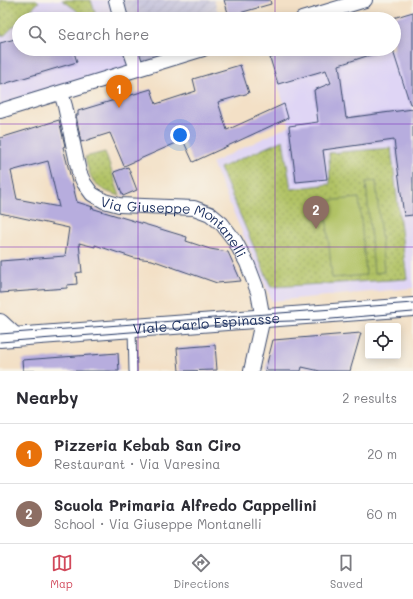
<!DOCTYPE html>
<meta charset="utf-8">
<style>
body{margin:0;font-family:Mali,sans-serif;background:#f2f2f3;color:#2b2b33}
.controls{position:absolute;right:12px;bottom:12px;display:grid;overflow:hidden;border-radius:4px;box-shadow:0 2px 10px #0003}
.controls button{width:36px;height:36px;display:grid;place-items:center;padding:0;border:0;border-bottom:1px solid #e1e1e2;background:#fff;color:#2b2b33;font:20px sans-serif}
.you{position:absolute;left:180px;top:135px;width:14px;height:14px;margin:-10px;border:3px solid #fff;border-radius:50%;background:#1a73e8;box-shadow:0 0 0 6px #1a73e833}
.badge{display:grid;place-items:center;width:26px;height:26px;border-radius:50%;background:#d1495b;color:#fff;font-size:13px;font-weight:700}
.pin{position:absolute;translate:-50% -33px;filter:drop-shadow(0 1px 2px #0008)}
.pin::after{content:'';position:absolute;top:21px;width:14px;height:12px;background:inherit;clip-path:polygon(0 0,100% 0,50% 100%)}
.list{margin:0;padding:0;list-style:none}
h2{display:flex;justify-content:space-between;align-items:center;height:52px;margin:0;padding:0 16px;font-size:17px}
h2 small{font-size:13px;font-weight:400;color:#7c7c81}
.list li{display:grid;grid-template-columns:26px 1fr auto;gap:12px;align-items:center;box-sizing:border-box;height:60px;padding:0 16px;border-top:1px solid #e1e1e2}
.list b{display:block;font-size:15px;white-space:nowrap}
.list p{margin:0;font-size:13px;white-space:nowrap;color:#7c7c81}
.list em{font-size:13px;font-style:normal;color:#7c7c81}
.icon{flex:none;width:22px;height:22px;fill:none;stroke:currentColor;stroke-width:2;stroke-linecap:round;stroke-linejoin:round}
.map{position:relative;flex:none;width:413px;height:371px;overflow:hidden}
.search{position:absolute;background:#fff;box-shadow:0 2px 10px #0003;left:12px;right:12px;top:12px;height:44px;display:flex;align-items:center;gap:10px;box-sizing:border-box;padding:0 14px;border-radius:22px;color:#7c7c81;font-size:15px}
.sheet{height:172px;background:#fff}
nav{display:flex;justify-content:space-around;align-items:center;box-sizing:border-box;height:56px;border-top:1px solid #e1e1e2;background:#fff;font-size:11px;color:#7c7c81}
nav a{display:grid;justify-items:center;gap:2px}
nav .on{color:#d1495b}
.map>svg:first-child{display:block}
</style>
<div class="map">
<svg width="413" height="371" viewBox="0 0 413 371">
<defs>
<pattern id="industrial-furrows" width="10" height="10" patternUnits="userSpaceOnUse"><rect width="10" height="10" fill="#c3c1db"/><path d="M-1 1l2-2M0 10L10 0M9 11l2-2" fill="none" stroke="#a7a6be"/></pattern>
<pattern id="grass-dots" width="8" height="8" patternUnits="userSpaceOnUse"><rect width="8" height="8" fill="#b1c265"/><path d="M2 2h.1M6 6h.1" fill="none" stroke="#8f9e56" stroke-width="1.8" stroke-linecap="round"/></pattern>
</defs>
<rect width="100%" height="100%" fill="#f7f3e8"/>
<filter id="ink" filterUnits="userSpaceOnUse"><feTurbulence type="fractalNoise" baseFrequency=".025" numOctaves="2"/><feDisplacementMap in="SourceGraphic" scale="8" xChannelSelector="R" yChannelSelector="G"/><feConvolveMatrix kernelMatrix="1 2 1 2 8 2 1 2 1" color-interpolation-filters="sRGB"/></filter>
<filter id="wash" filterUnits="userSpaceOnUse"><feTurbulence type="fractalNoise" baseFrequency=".012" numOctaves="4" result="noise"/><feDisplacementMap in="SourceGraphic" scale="16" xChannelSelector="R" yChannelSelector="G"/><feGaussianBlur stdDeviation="0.9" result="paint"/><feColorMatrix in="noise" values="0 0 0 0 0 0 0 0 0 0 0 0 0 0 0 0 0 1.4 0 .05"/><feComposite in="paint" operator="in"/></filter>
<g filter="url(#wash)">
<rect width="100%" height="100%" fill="#f3e0c6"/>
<!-- built -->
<path fill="#dfd5f5" d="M0 0H113L118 19H19V49H128L134 70 0 110Z
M413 11V288L272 301 212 163 289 126 288 118 269 54 287 49H394V19H386Z"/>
<!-- industrial -->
<path fill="url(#industrial-furrows)" d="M120 0H214L220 19H125Z
M134 49H203L140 68Z"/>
<!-- grass -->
<path fill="url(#grass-dots)" stroke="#667862" d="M0 0H36L39 2 21 19H19V21L5 35 0 36Z
M62 0H91L97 19H84L75 9Z
M283 140 291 189 330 184 329 153 391 148 407 279 271 287 220 168Z
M105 152 120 196C115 194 109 193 104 190 91 184 88 170 85 157Z"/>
<!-- garden -->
<path fill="#b1c265" stroke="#667862" d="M376 181 384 272 374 273 366 182Z
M359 198 366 275 332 278 325 201Z"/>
<g id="blocks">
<!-- building -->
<path fill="#b7adde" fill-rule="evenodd" d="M224 0H270L271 4 229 16Z
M413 12V104H410L394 54V19L393 18Z
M19 38V49H73L77 62 0 85V43Z
M296 49H379V52L339 65 346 118 413 109V215L404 216 394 140 323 150 327 179 296 182 289 126 318 122 314 90 331 83 326 70 278 84 270 58Z
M240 65 249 93 218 102 227 130 284 104 288 118 193 162 183 140 124 166 110 133 81 142 76 115H78V111L151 89 156 104 196 91 193 79Z
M59 120 65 146 63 147 77 202 93 207 91 208 187 237 186 241 210 249 228 252 241 281 217 283 152 260 134 258 95 245V247L79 243 82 272 76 273 77 284 67 285V288L0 293V261L65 256 69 228 0 213V138ZM48 161 59 207 17 199 11 171Z
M128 167 137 190 123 196 114 172Z
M361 333 350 371H320L302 367 301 371H265L273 340Z
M215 345 217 370 179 371 177 348Z
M118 353 119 371H23L22 360Z"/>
</g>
</g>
<g filter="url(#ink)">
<use href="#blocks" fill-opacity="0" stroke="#3b4a6e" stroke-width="1"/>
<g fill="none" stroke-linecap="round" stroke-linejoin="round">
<defs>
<path id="service" d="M132 329 133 371"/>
<g id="minor">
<path d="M116 0 121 19"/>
<path d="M302 19 365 0"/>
<path d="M130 49 137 69"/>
<path id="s1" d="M61 93 65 106 79 172 84 183 92 194 104 201 119 205 194 208 210 214 222 224 235 241 247 263 258 292 262 314V322L251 371"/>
<path d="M0 111 203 49"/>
</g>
<g id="tertiary">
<path d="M0 323 15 337"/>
<path id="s2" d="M0 338 413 307"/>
</g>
</defs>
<!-- service casing -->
<use href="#service" stroke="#3b4a6e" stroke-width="9"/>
<!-- minor casing -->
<use href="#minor" stroke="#3b4a6e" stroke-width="16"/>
<!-- tertiary casing -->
<use href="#tertiary" stroke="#3b4a6e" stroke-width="20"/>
<!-- service -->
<use href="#service" stroke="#fff" stroke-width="7"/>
<!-- minor -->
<use href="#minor" stroke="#fff" stroke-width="14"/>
<!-- tertiary -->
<use href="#tertiary" stroke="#fff" stroke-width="18"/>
<!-- tram -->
<path stroke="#1b2f5e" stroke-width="1" d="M0 334 413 303
M0 342 262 322 320 320 413 312"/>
</g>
</g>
<!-- grid -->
<path fill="none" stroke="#7b2cbf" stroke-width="1" stroke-opacity="0.55" d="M138 0V19M275 0V19M138 49V371M275 49V371M0 124H413M0 247H413"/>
<g text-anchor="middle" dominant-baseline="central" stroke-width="3" stroke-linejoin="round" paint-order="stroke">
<!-- street labels -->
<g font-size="14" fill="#1b2f5e" stroke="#f7f3e8">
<text stroke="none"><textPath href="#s1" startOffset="200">Via Giuseppe Montanelli</textPath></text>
<text stroke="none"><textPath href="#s2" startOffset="207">Viale Carlo Espinasse</textPath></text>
</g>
</g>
</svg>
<div class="controls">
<button><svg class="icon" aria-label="locate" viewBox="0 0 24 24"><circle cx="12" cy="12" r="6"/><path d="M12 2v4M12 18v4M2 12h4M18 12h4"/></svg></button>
</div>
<div class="you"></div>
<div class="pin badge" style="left:119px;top:108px;background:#e8710a">1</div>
<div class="pin badge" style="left:316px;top:229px;background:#8d6e63">2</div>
<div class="search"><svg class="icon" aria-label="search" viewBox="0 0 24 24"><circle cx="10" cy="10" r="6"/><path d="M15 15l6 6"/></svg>Search here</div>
</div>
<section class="sheet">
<h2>Nearby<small>2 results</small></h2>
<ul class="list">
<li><span class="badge" style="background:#e8710a">1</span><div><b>Pizzeria Kebab San Ciro</b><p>Restaurant · Via Varesina</p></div><em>20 m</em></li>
<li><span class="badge" style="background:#8d6e63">2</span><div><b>Scuola Primaria Alfredo Cappellini</b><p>School · Via Giuseppe Montanelli</p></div><em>60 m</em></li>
</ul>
</section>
<nav>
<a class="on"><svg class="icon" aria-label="map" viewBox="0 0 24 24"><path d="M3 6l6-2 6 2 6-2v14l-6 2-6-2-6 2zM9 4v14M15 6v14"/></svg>Map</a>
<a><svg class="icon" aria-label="directions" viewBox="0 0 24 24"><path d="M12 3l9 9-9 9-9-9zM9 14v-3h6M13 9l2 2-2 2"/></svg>Directions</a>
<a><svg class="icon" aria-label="saved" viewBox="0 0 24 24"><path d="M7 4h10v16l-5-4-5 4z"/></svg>Saved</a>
</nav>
